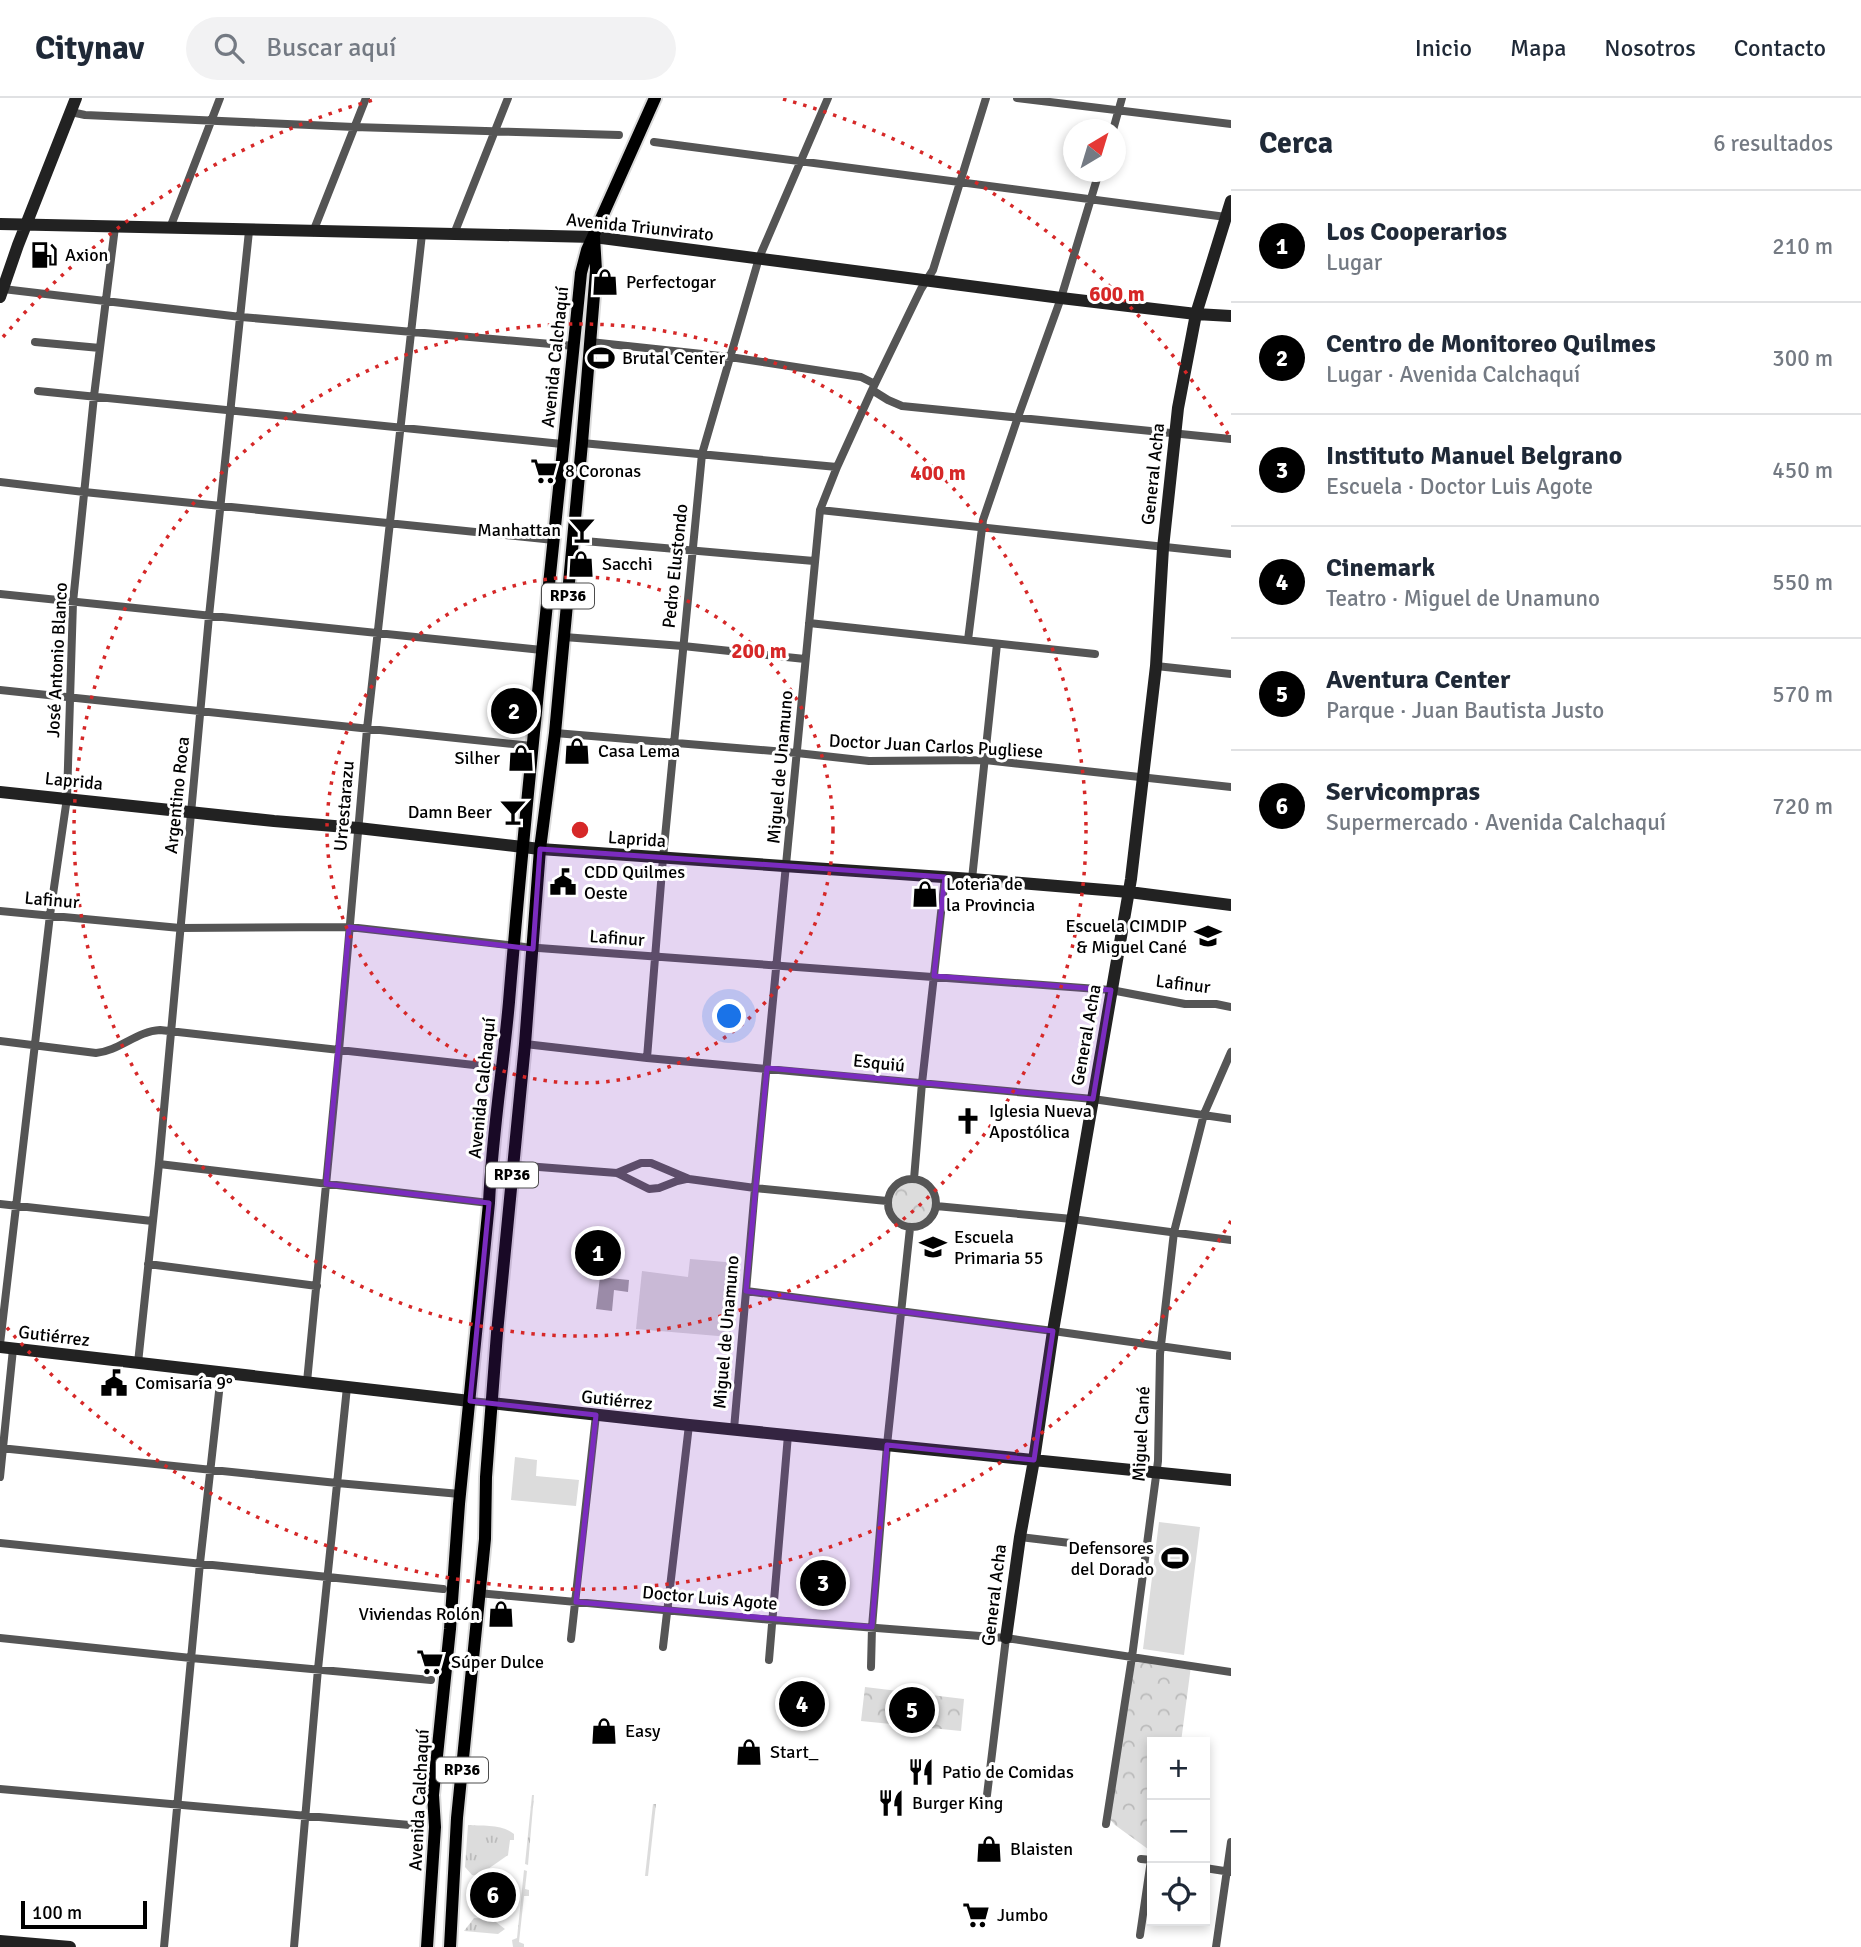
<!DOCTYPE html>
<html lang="es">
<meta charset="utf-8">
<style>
body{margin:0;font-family:Signika,sans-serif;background:#f2f2f3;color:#1f2937}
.controls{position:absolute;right:21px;bottom:21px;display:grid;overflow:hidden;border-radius:0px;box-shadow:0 4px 10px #0003}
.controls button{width:63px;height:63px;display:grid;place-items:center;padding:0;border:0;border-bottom:2px solid #e0e1e3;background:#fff;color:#1f2937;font:35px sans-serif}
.compass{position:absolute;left:1063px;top:21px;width:63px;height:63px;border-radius:50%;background:#fff;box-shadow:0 4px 10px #0003;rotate:38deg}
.scale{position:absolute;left:21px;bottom:18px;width:126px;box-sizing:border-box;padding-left:7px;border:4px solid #000;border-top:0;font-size:19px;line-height:24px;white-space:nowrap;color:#000;-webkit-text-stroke:5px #fff;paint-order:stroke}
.you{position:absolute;left:730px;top:919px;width:24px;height:24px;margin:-18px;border:5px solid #fff;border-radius:50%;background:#1a73e8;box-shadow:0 0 0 10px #1a73e833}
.badge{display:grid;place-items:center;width:46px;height:46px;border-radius:50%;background:#000;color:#fff;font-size:23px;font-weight:700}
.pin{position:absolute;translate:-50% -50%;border:4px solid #fff;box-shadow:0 2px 7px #0006}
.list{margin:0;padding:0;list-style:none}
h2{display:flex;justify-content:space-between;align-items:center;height:91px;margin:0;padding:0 28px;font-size:30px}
h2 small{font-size:23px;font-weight:400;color:#747a83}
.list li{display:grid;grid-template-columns:46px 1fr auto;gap:21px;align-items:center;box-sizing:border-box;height:112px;padding:0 28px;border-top:2px solid #e0e1e3}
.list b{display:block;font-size:26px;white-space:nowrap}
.list p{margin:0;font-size:23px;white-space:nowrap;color:#747a83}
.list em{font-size:23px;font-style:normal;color:#747a83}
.icon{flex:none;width:38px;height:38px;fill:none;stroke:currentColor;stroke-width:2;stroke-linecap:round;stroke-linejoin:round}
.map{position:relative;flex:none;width:1231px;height:1849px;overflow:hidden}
header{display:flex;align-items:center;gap:42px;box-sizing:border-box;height:98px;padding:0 35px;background:#fff;border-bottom:2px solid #e0e1e3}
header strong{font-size:33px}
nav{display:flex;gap:38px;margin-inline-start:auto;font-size:24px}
.search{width:490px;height:63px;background:#f2f2f3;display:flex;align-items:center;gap:18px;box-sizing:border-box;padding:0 24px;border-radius:38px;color:#747a83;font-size:26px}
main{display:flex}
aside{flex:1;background:#fff}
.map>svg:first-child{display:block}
</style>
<header>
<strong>Citynav</strong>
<div class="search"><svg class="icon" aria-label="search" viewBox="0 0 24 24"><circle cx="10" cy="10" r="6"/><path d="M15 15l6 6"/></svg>Buscar aquí</div>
<nav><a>Inicio</a><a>Mapa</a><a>Nosotros</a><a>Contacto</a></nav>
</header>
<main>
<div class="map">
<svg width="1231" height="1849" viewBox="0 0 1231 1849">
<defs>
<pattern id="grass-tufts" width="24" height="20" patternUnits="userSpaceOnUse" patternTransform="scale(1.75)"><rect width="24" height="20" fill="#dcdcdc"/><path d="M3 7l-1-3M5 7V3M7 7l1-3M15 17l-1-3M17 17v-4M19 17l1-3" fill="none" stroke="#bbb"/></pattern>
<pattern id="park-crowns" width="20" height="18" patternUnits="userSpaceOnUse" patternTransform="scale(1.75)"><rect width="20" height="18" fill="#dcdcdc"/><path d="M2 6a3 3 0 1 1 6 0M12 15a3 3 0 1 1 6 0" fill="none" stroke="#bbb"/></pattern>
</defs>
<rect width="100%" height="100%" fill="#fff"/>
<!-- grass -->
<path fill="url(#grass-tufts)" d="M532 1697H534L528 1767 525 1766Z
M653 1706H656L648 1778H645Z
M468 1727C483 1728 502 1726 514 1736V1742H510L508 1757 478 1778 472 1777 465 1769Z
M524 1772 527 1773 525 1791 529 1792V1798H524L519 1844 524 1846V1849H513L512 1842 517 1840Z
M474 1820 492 1821 505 1831 498 1836 464 1833Z"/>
<!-- park -->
<path fill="url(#park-crowns)" d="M892 1105a21 21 0 1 1 42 0a21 21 0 1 1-42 0Z
M1132 1559 1191 1568 1181 1644H1152V1754L1115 1727 1107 1718Z
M865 1589 964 1601 961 1633 861 1623Z"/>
<!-- garden -->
<path fill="#dcdcdc" d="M690 1161 737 1165 730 1239 636 1231 642 1173 688 1179Z
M515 1359 537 1362 536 1378 579 1382 576 1408 511 1402Z
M1159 1424 1200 1429 1184 1557 1143 1551Z"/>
<!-- water -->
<path fill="#a3a3a3" d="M600 1179 629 1182 628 1194 614 1192 612 1213 596 1211Z"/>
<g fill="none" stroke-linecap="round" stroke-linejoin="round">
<defs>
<path id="primary" d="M427 1849 435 1729 433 1697 450 1531 459 1406 489 1105C492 1037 503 971 509 904 529 660 557 418 581 175L587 152 655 0
M450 1849 457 1720 485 1441 486 1379 497 1235 525 946 540 751 555 635 582 345 596 172 594 139"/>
</defs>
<!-- primary casing -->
<use href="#primary" stroke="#dbdbdb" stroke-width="16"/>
<!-- street -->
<path stroke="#555" stroke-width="8" d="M1017 0 1231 26
M71 14 85 17 354 29 619 37
M1113 32 1122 0
M654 44 1226 119
M170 130 220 0
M313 134 366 0
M454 136 508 0
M3 191 241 219 574 248
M35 244 100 250
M590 244 730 259 861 279 875 286
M872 292 888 302 902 308 1231 341
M38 293 562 346
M582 345 837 369
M0 384 84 394 554 442
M820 412 1231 456
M573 442 814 463
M0 496 542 552
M809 525 1095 556
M564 539 683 548 805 561
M968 542 983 422 1018 319 1061 200 1099 74
M1156 568 1231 576
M0 592 532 648
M555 635 797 655 869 663 985 662 1231 689
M972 781 997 546
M0 813 180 830 349 829 525 849 1111 892 1185 906H1216L1231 909
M0 943 96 955C119 953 137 933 160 932L492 969
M525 946 647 960 1093 1001 1231 1021
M647 960 663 760 702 356 759 160 828 0
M159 1066 489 1105
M513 1067 617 1075 649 1091 659 1090 677 1083 686 1081
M617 1075 641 1065H651L689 1081 755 1090 887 1103
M888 1105a24 24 0 1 1 48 0a24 24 0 1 1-48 0Z
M914 1081 922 985 945 779
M0 1106 152 1123
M936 1108 1072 1121 1231 1142
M148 1166 317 1188
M746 1193 1053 1233 1231 1258
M0 1246 50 817 67 700 73 504 94 298 115 129
M138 1265 159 1066 209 518 249 133
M307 1284 339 952 367 631 422 136
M470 1303 491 1305
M734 1331 755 1090 820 412 837 369 872 292 921 191 933 172 986 0
M0 1350 337 1385 460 1396
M0 1379 13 1251
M1020 1439 1070 1445
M0 1445 443 1491
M478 1495 773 1522 1006 1540 1231 1574
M0 1540 191 1560 431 1582
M571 1541 596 1317
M663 1549 689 1327
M769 1562 788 1337
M871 1569 872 1529 887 1347 910 1130
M0 1691 421 1728
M987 1697 1006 1540
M1106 1726 1132 1559 1158 1363 1160 1256 1174 1134 1204 1016 1231 954
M1141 1761 1152 1762
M1205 1770 1231 1774
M1140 1837 1151 1762
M164 1849 200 1465 221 1276
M294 1849 318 1571 347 1289
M1216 1849 1231 1744"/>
<!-- secondary -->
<path stroke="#222" stroke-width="12" d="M0 126 594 139 1061 200 1196 216 1231 218
M0 199 18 147 76 0
M0 694 274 723 358 730 540 751 972 781 1129 794 1231 807
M0 1249 470 1303
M491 1305 689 1327 1231 1382
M1006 1540 1020 1439 1034 1362 1053 1233 1131 781 1156 568 1163 450 1178 310 1196 216 1231 103
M0 1843 70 1849"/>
<!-- primary -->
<use href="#primary" stroke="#000" stroke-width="12"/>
</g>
<!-- marked area -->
<path fill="#7b2cbf" fill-opacity="0.2" stroke="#7b2cbf" stroke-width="5" stroke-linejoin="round" d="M540 751 945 779 934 878 1111 892 1093 1001 767 970 746 1193 1053 1233 1034 1362 887 1347 872 1529 576 1504 596 1317 470 1303 489 1105 326 1086 349 829 533 851Z"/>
<!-- distance rings -->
<g fill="none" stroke="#d62828" stroke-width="3.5" stroke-dasharray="3.5 7">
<circle cx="580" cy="732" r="253"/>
<circle cx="580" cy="732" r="506"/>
<path d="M1231 1123A759 759 0 0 1 3 1225M3 239A759 759 0 0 1 377 1M783 1A759 759 0 0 1 1231 341"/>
</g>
<!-- icons -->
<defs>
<symbol id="fuel-bare" viewBox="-9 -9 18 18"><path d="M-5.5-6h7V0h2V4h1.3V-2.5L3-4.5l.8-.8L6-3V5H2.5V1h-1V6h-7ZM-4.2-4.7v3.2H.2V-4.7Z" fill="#000" stroke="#fff" stroke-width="2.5" paint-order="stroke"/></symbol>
<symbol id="shop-bare" viewBox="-9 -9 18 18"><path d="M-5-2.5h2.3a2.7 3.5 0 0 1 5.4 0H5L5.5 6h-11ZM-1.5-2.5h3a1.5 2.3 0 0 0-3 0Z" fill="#000" stroke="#fff" stroke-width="2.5" paint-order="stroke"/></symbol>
<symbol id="stadium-bare" viewBox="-9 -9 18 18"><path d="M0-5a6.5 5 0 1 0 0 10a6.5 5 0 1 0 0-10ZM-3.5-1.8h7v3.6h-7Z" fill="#000" stroke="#fff" stroke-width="2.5" paint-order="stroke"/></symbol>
<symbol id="supermarket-bare" viewBox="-9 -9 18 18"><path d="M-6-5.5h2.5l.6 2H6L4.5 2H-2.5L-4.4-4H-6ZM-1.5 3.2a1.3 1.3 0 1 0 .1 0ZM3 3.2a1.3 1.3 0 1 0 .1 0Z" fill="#000" stroke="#fff" stroke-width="2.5" paint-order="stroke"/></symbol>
<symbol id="bar-bare" viewBox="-9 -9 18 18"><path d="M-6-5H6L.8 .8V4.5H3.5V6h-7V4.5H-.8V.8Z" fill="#000" stroke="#fff" stroke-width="2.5" paint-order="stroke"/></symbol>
<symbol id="civic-bare" viewBox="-9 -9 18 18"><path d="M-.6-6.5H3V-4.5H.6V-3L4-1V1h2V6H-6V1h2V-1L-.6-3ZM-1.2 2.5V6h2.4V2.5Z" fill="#000" stroke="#fff" stroke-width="2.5" paint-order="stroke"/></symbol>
<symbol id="school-bare" viewBox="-9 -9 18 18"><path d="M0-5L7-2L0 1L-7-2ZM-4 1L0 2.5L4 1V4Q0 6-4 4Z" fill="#000" stroke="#fff" stroke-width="2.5" paint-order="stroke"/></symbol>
<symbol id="church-bare" viewBox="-9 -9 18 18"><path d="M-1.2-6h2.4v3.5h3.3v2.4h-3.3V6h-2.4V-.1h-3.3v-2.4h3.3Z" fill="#000" stroke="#fff" stroke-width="2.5" paint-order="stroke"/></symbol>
<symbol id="restaurant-bare" viewBox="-9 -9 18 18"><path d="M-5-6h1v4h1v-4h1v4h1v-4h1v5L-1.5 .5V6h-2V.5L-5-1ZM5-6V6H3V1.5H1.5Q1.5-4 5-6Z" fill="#000" stroke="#fff" stroke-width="2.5" paint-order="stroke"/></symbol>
</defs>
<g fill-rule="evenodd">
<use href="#fuel-bare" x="25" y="138" width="38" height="38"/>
<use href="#shop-bare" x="586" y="165" width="38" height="38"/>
<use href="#stadium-bare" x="582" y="241" width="38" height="38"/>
<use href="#supermarket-bare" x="525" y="354" width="38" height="38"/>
<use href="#bar-bare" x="563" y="413" width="38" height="38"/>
<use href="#shop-bare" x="562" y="447" width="38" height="38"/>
<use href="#shop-bare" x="558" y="634" width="38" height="38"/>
<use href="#shop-bare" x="502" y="641" width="38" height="38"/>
<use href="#bar-bare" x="494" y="695" width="38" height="38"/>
<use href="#civic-bare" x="544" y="765" width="38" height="38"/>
<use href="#shop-bare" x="906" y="777" width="38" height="38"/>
<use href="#school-bare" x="1189" y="819" width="38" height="38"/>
<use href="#church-bare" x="949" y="1004" width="38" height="38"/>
<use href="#school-bare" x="914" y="1130" width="38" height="38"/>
<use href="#civic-bare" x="95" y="1266" width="38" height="38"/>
<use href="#stadium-bare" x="1156" y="1441" width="38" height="38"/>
<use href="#shop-bare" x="482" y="1497" width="38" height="38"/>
<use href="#supermarket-bare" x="411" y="1545" width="38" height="38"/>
<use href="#shop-bare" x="585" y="1614" width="38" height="38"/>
<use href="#shop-bare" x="730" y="1635" width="38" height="38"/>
<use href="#restaurant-bare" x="902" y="1655" width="38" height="38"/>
<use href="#restaurant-bare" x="872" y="1686" width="38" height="38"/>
<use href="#shop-bare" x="970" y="1732" width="38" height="38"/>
<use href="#supermarket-bare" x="957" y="1798" width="38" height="38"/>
</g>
<g text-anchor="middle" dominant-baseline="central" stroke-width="6" stroke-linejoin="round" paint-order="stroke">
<!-- shield labels -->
<g fill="#fff" stroke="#4c4c4c" stroke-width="2">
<rect x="542" y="485.5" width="52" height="25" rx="5"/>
<rect x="486" y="1064.5" width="52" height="25" rx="5"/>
<rect x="436" y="1659.5" width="52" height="25" rx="5"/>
</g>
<g font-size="16" font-weight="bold" fill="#000">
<text x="568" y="498">RP36</text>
<text x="512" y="1077">RP36</text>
<text x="462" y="1672">RP36</text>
</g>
<!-- street labels -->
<g font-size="18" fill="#000" stroke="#fff">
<text transform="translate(640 129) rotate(6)">Avenida Triunvirato</text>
<text transform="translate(555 259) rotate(-84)">Avenida Calchaquí</text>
<text transform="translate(1153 376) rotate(-84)">General Acha</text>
<text transform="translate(675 468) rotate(-84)">Pedro Elustondo</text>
<text transform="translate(57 562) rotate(-87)">José Antonio Blanco</text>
<text transform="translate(936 648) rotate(3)">Doctor Juan Carlos Pugliese</text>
<text transform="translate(780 669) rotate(-85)">Miguel de Unamuno</text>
<text transform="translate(74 683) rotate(6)">Laprida</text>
<text transform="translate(177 697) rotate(-84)">Argentino Roca</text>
<text transform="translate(344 708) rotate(-85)">Urrestarazu</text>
<text transform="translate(637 741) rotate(4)">Laprida</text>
<text transform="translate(52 802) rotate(5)">Lafinur</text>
<text transform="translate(617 840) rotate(4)">Lafinur</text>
<text transform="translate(1183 886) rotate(7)">Lafinur</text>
<text transform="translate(1086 937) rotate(-80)">General Acha</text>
<text transform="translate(879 965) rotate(6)">Esquiú</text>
<text transform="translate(482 990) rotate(-84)">Avenida Calchaquí</text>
<text transform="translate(726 1234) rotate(-85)">Miguel de Unamuno</text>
<text transform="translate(54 1238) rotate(7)">Gutiérrez</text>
<text transform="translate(617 1302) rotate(6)">Gutiérrez</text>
<text transform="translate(1141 1336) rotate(-87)">Miguel Cané</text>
<text transform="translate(994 1497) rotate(-83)">General Acha</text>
<text transform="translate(710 1500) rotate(5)">Doctor Luis Agote</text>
<text transform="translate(419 1702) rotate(-87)">Avenida Calchaquí</text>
</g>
<!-- poi labels -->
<g font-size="18" fill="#000" stroke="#fff" text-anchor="start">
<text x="65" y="157">Axion</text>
<text x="626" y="184">Perfectogar</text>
<text x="622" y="260">Brutal Center</text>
<text x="565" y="373">8 Coronas</text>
<text x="561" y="432" text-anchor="end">Manhattan</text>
<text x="602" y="466">Sacchi</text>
<text x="598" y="653">Casa Lema</text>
<text x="500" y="660" text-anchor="end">Silher</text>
<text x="492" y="714" text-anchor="end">Damn Beer</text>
<text x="584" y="774">CDD Quilmes<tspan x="584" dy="21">Oeste</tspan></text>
<text x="946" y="786">Loteria de<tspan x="946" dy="21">la Provincia</tspan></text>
<text x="1187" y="828" text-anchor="end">Escuela CIMDIP<tspan x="1187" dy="21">&amp; Miguel Cané</tspan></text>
<text x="989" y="1013">Iglesia Nueva<tspan x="989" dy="21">Apostólica</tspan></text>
<text x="954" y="1139">Escuela<tspan x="954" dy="21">Primaria 55</tspan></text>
<text x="135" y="1285">Comisaría 9°</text>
<text x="1154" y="1450" text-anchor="end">Defensores<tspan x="1154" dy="21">del Dorado</tspan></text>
<text x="480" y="1516" text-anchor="end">Viviendas Rolón</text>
<text x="451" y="1564">Súper Dulce</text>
<text x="625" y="1633">Easy</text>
<text x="770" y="1654">Start_</text>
<text x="942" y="1674">Patio de Comidas</text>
<text x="912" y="1705">Burger King</text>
<text x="1010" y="1751">Blaisten</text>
<text x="997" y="1817">Jumbo</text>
</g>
</g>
<circle cx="580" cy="732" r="10" fill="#d62828" stroke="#fff" stroke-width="3.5"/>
<g font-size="21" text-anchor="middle" font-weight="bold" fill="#d62828" stroke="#fff" stroke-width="6" stroke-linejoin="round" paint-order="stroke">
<text x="1117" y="203">600 m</text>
<text x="938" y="382">400 m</text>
<text x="759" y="560">200 m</text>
</g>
</svg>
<div class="controls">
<button>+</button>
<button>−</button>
<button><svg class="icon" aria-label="locate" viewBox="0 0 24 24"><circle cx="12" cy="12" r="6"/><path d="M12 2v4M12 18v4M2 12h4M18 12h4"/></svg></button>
</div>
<svg class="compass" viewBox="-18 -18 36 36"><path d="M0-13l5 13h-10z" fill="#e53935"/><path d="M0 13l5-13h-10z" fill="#747a83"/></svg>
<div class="scale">100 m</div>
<div class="you"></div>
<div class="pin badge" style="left:598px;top:1155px">1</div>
<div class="pin badge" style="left:514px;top:613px">2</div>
<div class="pin badge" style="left:823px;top:1485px">3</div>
<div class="pin badge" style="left:802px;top:1606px">4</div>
<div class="pin badge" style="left:912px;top:1612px">5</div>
<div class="pin badge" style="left:493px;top:1797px">6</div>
</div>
<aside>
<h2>Cerca<small>6 resultados</small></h2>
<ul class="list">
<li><span class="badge">1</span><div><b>Los Cooperarios</b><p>Lugar</p></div><em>210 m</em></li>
<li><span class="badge">2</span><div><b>Centro de Monitoreo Quilmes</b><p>Lugar · Avenida Calchaquí</p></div><em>300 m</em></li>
<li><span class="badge">3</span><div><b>Instituto Manuel Belgrano</b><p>Escuela · Doctor Luis Agote</p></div><em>450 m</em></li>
<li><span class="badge">4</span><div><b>Cinemark</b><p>Teatro · Miguel de Unamuno</p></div><em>550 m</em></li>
<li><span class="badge">5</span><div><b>Aventura Center</b><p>Parque · Juan Bautista Justo</p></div><em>570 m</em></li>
<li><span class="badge">6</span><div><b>Servicompras</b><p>Supermercado · Avenida Calchaquí</p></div><em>720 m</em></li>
</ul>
</aside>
</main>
